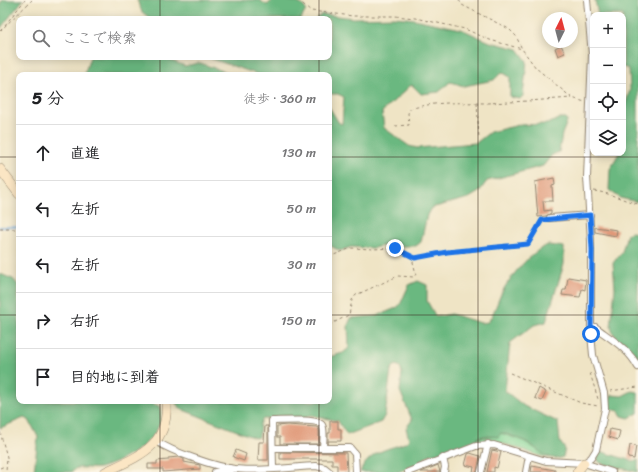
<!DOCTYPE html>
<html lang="ja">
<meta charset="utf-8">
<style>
body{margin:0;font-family:Sriracha,"Klee One",sans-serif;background:#f6f6f6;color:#202124}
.controls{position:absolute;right:12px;top:12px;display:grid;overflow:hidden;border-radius:8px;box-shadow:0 2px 10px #0003}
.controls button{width:36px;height:36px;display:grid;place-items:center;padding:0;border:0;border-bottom:1px solid #e0e0e0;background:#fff;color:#202124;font:20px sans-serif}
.compass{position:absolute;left:542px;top:12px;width:36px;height:36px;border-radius:50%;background:#fff;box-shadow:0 2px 10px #0003;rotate:6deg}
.stop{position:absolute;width:12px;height:12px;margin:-9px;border:3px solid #1a73e8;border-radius:50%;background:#fff}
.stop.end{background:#1a73e8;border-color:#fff;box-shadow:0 1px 4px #0008}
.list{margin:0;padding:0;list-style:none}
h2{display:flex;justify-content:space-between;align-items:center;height:52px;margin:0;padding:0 16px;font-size:17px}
h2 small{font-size:13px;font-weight:400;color:#757577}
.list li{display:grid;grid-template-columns:26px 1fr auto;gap:12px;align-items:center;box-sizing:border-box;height:56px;padding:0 16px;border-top:1px solid #e0e0e0}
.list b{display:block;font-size:15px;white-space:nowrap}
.list em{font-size:13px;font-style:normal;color:#757577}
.icon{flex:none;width:22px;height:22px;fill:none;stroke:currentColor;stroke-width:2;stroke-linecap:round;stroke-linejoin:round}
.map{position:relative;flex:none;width:638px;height:472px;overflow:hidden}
.search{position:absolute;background:#fff;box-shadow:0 2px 10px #0003;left:16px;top:16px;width:316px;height:44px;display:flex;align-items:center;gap:10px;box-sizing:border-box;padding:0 14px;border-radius:8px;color:#757577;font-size:15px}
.panel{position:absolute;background:#fff;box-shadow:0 2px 10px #0003;left:16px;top:72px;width:316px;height:332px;border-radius:8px}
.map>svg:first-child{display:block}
</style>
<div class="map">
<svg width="638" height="472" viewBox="0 0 638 472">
<rect width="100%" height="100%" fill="#fcf5e5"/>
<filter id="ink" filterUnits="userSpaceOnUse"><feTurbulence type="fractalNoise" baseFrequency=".025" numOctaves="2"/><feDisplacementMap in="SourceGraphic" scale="8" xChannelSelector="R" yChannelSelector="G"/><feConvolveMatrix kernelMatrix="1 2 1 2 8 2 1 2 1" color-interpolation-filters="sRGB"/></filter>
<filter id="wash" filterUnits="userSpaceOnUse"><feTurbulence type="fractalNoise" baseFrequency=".012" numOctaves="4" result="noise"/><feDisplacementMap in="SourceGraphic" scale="16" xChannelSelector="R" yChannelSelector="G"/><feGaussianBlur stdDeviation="0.9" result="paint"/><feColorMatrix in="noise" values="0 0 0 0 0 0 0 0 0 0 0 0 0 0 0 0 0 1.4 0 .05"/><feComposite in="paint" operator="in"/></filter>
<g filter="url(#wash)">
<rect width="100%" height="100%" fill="#efe4c5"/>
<!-- green -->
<path fill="#84d798" stroke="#60805b" d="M501 433 524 441 550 458C525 454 496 434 471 444 481 432 492 441 501 433Z"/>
<!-- forest -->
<path fill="#6bb880" stroke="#53714f" d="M3 0H23L0 29V4Z
M137 0H259L267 5 273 0C284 0 302 0 306 10L301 19H151L142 12Z
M595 0H638V202L620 198 609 190 610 169 619 153H623V112L630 90 629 69 623 67V15H598Z
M322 14 353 18 395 17 414 19 461 29 490 42 518 49 527 61 523 96 520 99 510 97V77L502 72 494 80 464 86 450 82 439 92 421 94 412 85 410 86 382 112 384 128 409 146 417 148 476 143 490 132 519 125 548 124 560 118H566L567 122 562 134 559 152 552 155 543 166 487 181 479 192 469 198 431 208 427 215 421 242 416 246H382L373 248 351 247 340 251 329 245V107L339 123 342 124 344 97 338 94H329V75H260L206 57H329V19H316Z
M90 57H162L185 66 198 63 203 64 234 75H84Z
M631 232 638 233V358C631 347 613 340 611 327L615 288 613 263 622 252 627 234Z
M548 245 564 247V264L546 322 534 325 510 343 505 391 524 406 558 422 560 442 565 449 563 457C547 463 538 448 526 442 518 438 509 435 501 433L498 437 485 436 479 437 471 444 443 455 431 454 417 464 398 472H360C373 444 404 449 409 439L406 428 412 420 400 391 402 372 399 366 395 365 391 370 385 415 381 422 347 435 338 421 311 415 305 418 263 419 260 424 259 437 255 438 181 409 174 401H329V357L343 353 349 348 348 325 351 318 377 316 396 308 400 305 409 285 418 281 427 285V301L436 317 451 314 481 323 488 322C494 314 497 303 501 294 509 278 531 251 548 245Z
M0 274 13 279 18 285 17 298 19 303V401H145L159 406C171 436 123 462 100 468 93 469 85 467 78 468 74 468 74 471 71 472 67 472 40 472 34 472L38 437 29 420 24 418 0 428Z
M632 391 638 392V413L629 418 622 416 619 411 607 408V402L612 395 622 396Z
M603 452 632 461 638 460V472L603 464 599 462 597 458 599 453Z"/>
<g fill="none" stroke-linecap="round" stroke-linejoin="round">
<!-- stream -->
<path stroke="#68a9dc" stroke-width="2" d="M0 227H19"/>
</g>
<g id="blocks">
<!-- building -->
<path fill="#de916f" d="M561 45 565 53 558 56 555 48Z
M554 178 555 185 552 186 553 201H543L544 211 551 210V213L546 216 538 217 535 182Z
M595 227 617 230 616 236 595 232Z
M568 277 586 280 585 290 582 289 580 297 562 295 563 290H566Z
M539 388 546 392 542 401 535 398Z
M330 421H338V429H341V441H328V444V433H330Z
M287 425 317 427 319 430V444H280V437H277V426Z
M265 426H268V460H258L259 442H264Z
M610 429 620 431 618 440 609 437Z
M630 445 636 446 634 459 628 458Z
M236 450 246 454 244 461 233 457Z
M492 450 501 452 497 468 494 467V472H487Z
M280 452 346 453 347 472H337V465H332V459H280Z
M470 453 480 456 477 472H473L474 467 465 465 468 454Z
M179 457 184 459V462L200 465V469L163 472V469H148V464H157V461L168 460V458Z
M438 465 440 472H421Z
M532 466 555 470V472H531Z"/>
</g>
</g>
<g filter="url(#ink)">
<use href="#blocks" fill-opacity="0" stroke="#958772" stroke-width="1"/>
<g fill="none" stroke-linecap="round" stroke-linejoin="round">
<defs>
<path id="street" d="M550 218 590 215
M591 326 595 327C611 339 629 349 638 367
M156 441C172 452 216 467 235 469 257 472 293 467 316 466L325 468 330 472
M273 448H350L355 454 356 472
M443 458 445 467 444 472
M584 463 591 458 596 450 605 409 604 393 593 355 591 334V241L587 177 592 55 587 0
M273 468 272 421C281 421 318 418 322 425 325 430 323 442 323 448
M215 472 230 471V468
M408 472 476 446 494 445 546 461 584 463 612 472
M481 472 488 444
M526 472 529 456"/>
<path id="secondary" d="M0 169 19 194
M105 472C139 456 170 446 166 401
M577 472 584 463"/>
</defs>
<!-- street casing -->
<use href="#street" stroke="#958772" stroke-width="8"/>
<!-- secondary casing -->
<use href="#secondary" stroke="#958772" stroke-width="10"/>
<!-- path -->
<path stroke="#958772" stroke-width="1" stroke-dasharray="3 3" stroke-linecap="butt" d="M298 0 311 11 353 16H395L415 18 465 29 490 40 522 49
M459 0 462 5 509 29 516 36 522 49 536 68 572 98 585 102
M5 25 25 0
M0 31 32 0
M477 103 479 138
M395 126 409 125 408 113 410 109C436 101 460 103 486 103 515 102 544 100 572 98
M594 191C610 193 623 200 638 204
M0 229H19
M329 257 351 248 373 249 395 248 415 258 451 252H466L502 245 528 244 531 240 538 225 543 219
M329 325 349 315 352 300 356 295 398 276 414 277 416 274 412 258
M510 373 581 403 598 406
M590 373 598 399
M610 391 638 387
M0 432 7 457 6 472
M0 468 5 466"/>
<!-- street -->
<use href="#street" stroke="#fff" stroke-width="6"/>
<!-- secondary -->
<use href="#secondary" stroke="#fbe6c4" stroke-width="9"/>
</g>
</g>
<g fill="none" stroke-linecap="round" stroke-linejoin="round" filter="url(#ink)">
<!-- route -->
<path stroke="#1a73e8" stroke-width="5" d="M395 248 415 258 447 252 528 244 542 220 590 215 592 250 591 334"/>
</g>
<!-- grid -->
<path fill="none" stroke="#3b2a1e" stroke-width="1" stroke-opacity="0.55" d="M160 0V19M319 0V19M478 0V472M160 57V75M319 57V75M0 157H19M329 157H638M0 315H19M329 315H638M160 401V472M319 401V472"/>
</svg>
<div class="controls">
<button>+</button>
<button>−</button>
<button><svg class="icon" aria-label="locate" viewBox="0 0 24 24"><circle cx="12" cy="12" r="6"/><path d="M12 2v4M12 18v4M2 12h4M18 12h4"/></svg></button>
<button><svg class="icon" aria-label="layers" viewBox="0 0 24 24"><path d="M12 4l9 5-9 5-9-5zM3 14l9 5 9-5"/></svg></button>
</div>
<svg class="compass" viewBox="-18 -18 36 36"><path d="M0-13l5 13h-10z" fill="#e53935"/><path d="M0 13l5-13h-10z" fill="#757577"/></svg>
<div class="stop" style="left:591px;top:334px"></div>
<div class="stop end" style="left:395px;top:248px"></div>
<div class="search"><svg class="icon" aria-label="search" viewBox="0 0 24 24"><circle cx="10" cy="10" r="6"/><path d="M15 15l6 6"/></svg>ここで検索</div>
<section class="panel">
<h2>5 分<small>徒歩 · 360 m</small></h2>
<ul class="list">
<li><svg class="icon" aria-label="ahead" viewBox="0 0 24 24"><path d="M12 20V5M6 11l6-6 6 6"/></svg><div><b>直進</b></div><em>130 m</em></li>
<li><svg class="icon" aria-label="left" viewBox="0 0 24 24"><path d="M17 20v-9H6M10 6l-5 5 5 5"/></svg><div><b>左折</b></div><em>50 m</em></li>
<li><svg class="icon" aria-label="left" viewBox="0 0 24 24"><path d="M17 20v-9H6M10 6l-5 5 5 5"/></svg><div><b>左折</b></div><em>30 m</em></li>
<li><svg class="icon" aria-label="right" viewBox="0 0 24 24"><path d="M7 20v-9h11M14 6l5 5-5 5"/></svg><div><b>右折</b></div><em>150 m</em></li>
<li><svg class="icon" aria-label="arrive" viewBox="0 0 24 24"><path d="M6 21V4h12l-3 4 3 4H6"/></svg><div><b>目的地に到着</b></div></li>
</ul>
</section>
</div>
